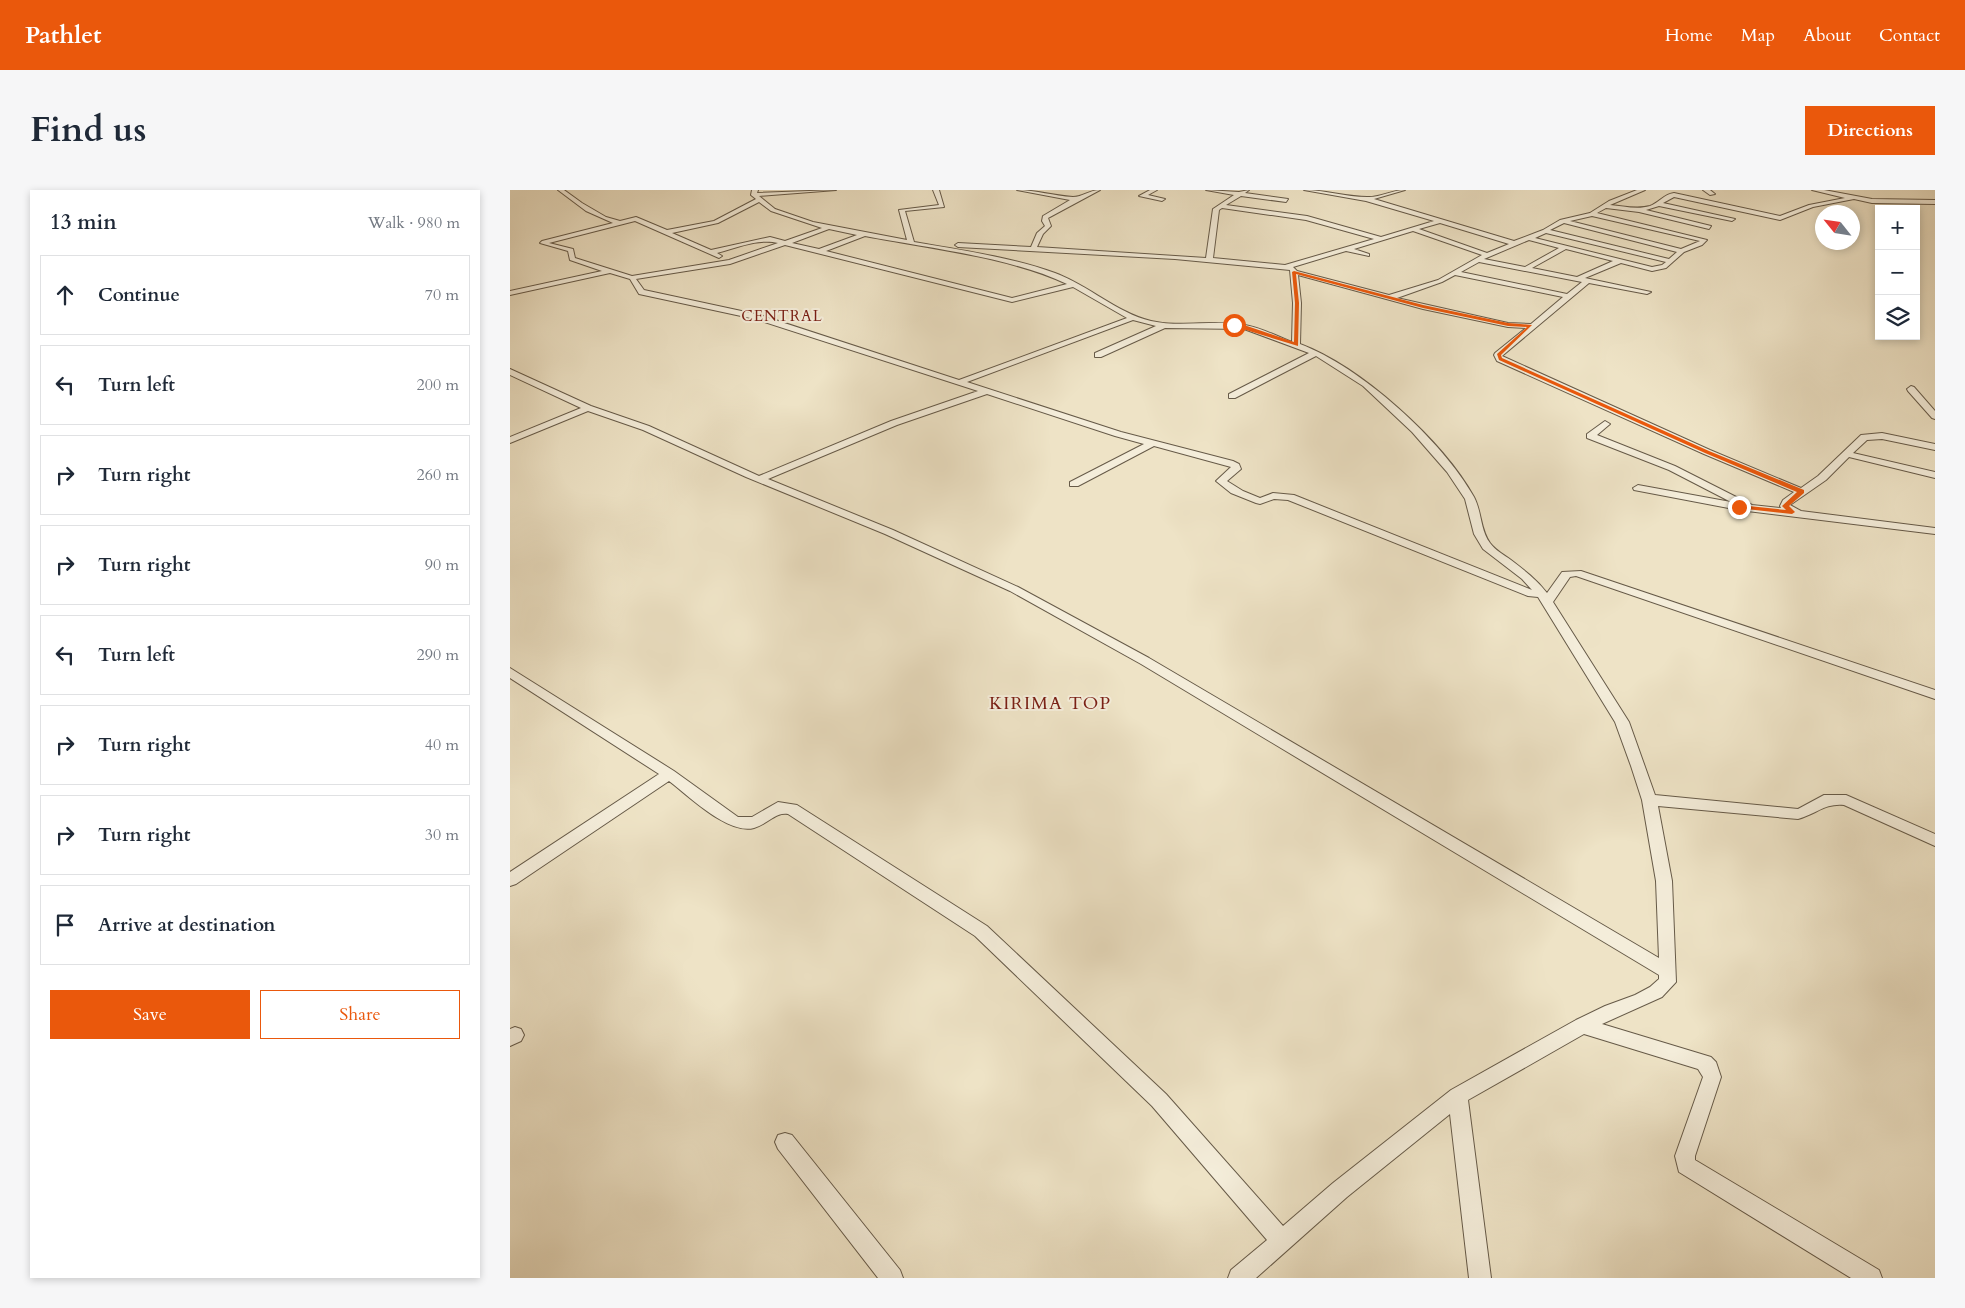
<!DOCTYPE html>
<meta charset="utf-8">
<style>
body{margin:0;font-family:Cardo,serif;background:#f6f6f7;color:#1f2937}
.controls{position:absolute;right:15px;top:15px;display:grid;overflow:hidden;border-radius:0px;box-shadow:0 2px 8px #0003}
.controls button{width:45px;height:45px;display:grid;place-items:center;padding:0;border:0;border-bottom:1px solid #e0e1e3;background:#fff;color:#1f2937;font:25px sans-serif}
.compass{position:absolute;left:1305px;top:15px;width:45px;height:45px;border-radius:50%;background:#fff;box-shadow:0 2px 8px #0003;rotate:300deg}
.stop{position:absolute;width:15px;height:15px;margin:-11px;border:4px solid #ea580c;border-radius:50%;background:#fff}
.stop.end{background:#ea580c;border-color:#fff;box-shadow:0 1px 5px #0008}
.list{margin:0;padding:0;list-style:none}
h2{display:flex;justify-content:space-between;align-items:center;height:65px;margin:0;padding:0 20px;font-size:21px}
h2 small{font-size:16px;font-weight:400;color:#747a83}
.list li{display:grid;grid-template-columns:32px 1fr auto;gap:15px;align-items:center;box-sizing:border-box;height:80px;margin:0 10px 10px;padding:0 10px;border:1px solid #e0e1e3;border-radius:0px}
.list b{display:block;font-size:19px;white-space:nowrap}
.list em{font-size:16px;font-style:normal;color:#747a83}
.actions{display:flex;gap:10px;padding:15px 20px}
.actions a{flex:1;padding:11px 0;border:1px solid #ea580c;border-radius:0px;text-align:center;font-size:18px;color:#ea580c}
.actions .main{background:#ea580c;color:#fff}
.icon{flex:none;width:28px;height:28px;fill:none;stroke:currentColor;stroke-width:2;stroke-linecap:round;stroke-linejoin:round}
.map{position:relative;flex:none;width:1425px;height:1088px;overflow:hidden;border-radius:0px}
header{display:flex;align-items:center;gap:30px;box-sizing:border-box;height:70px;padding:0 25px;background:#ea580c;color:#fff}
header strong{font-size:24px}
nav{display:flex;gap:28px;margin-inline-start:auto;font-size:18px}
.intro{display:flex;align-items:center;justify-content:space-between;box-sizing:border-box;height:120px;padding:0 30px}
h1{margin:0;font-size:35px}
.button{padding:12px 22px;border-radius:0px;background:#ea580c;color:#fff;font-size:18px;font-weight:700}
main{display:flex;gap:30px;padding:0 30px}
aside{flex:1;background:#fff;border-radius:0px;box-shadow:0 2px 8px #0003}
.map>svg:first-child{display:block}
</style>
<header>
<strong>Pathlet</strong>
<nav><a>Home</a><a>Map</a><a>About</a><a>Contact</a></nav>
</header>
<div class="intro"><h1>Find us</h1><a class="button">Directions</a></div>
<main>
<aside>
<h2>13 min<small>Walk · 980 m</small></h2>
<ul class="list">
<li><svg class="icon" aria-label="ahead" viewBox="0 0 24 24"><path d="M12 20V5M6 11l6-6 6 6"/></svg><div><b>Continue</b></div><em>70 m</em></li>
<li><svg class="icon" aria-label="left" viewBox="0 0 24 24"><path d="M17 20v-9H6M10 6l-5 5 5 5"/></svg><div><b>Turn left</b></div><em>200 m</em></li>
<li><svg class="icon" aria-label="right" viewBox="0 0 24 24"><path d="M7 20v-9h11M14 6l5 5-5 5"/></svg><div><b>Turn right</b></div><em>260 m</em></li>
<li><svg class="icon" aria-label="right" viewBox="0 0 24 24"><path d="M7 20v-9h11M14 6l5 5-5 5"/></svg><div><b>Turn right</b></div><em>90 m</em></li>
<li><svg class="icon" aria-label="left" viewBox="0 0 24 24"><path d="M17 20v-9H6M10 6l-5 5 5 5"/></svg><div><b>Turn left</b></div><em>290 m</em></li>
<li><svg class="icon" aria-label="right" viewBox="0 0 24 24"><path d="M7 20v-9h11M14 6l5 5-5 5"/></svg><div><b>Turn right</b></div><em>40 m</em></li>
<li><svg class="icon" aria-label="right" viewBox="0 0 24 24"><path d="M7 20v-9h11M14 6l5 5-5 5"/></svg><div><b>Turn right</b></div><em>30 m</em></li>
<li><svg class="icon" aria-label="arrive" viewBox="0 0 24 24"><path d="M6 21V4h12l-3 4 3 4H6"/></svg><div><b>Arrive at destination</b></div></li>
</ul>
<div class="actions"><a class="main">Save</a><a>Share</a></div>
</aside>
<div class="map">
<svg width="1425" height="1088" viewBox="0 0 1425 1088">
<rect width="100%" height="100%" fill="#eee3c6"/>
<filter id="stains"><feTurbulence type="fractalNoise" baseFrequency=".004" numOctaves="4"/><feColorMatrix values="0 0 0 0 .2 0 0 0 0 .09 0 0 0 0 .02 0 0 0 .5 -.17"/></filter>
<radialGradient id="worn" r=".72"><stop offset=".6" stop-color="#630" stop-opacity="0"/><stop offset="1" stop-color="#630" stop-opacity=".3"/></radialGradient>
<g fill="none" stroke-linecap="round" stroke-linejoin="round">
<defs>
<path id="minor" d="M48 0H54L72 13 96 27 110 31 126 27 157 40 204 31 246 9 241 5 242 0H248L247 3 326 0 249 6 265 19 303 32 397 50 389 20 429 15 423 0H429L434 17 395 21 404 52C451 60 500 67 545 83 578 95 607 123 641 131 672 138 704 129 735 135 751 138 767 146 782 152L783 113 780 80 665 69 448 57 445 55 448 53 521 57 527 43 535 36 532 31 533 26 560 10 507 0C526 0 544 6 563 7 572 7 580 0 590 0L538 28 541 36 533 44 527 57 696 68 703 19 724 5 696 0 729 2 739 0 735 3 778 9 776 12 731 6 716 15 797 26 871 47 924 31 856 11 794 0C815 0 836 7 857 7 869 8 882 0 895 0L864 9 1004 51 1033 40 1050 30 1080 23 1099 11 1127 0H1135L1100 15C1113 16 1127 20 1140 16 1149 13 1154 4 1164 3L1270 26 1299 15 1335 8 1302 0H1314L1362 9 1425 10V14L1362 13 1344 9 1303 17 1270 30 1164 7 1153 13 1225 29 1222 31 1149 16 1136 20 1201 36 1199 39 1129 22 1096 18 1087 23 1197 50 1192 55 1174 62 1156 78 1142 81 1111 73 1075 88 1141 102 1137 104 1079 93 992 166 1200 260 1291 298 1308 286 1351 245 1372 243 1425 254V260L1372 249 1357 250 1343 263 1425 282V288L1339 267 1316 290 1280 315 1291 321 1425 338V344L1229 320 1124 300 1123 298 1128 295 1221 312 1159 280 1077 248V244L1095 231 1100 234 1087 245 1165 276 1242 315 1271 318 1270 316 1273 310 1284 302 1194 264 987 171 984 165 985 163 1016 138 998 137 913 119 788 85 791 113 790 154C851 177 932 250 964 307 972 322 970 340 980 353 985 360 994 365 1001 370 1014 380 1027 390 1037 403L1052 382 1071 381 1425 500V509L1066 386 1060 387 1043 412 1119 532 1145 605 1288 619 1314 605H1336L1425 644V656L1334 615C1315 613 1306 624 1288 629L1148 616 1162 691 1166 792 1152 807 1092 834 1201 867 1206 872 1211 887 1185 966V970L1369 1080 1372 1088H1341L1169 982 1165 966 1193 887 1188 879 1074 844 958 910 981 1088H959L940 924 837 1007 746 1088H718L721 1080 757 1050 642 916 465 746 278 624C265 622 258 634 244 638 218 645 179 606 159 591L6 694 0 696V682L149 584 0 488V478L164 581 228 627H242L268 612 287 615 477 736 656 904 773 1036 823 993 941 900 1066 830 1095 816 1125 805 1140 797 1149 789V785L631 474 500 401 375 344 236 287 133 240 78 221 0 253V247L71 218 0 185V179L81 216 139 236 249 286 381 231 468 201 245 129 129 104 120 89 100 83 0 105V101L92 81 60 70 58 61 30 53 32 51 103 33 76 21ZM249 12 261 21 312 38 275 51 260 47 201 60 162 43 208 33ZM712 18 796 30 864 49 775 75 703 68 709 20ZM1082 26 1190 51 1171 59 1060 31ZM125 31 209 68 212 66 207 63C226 58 249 48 268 53L219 70 122 86 65 68 63 59 39 53ZM930 33 999 54 977 63 909 39ZM1054 33 1167 62 1159 69 1040 40ZM319 39 347 45 309 59 282 53ZM903 41 972 65 928 90 879 105 787 81 783 77 836 61 859 66V64L844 59ZM1036 43 1156 72 1152 75 1142 77 1025 48ZM355 46C418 58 500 67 557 94L502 108 316 61ZM1019 50 1049 58 1015 77 974 69ZM275 55 502 112 563 97 617 128 449 190 250 125 134 100 126 89 220 74ZM1056 59 1103 71 1067 87 1022 78ZM969 72 1072 92 1057 104 951 82ZM945 85 1053 107 1021 134 998 133 887 108 932 92ZM623 130 646 136 585 163V167H591L655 138 734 139 799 163 719 204V208H725L806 166 853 196 902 242 937 282 955 309 964 344 973 359 1012 389 1022 400 784 305 763 303 750 308 733 301 717 291 731 279 729 274 723 271 611 242 457 192ZM477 204 605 246 634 254 560 292V296H568L644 256 721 277 706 291 721 303 746 313 750 314 764 309 778 310 1018 406 1028 407 1105 532 1121 576 1132 610 1146 691 1149 768 639 468 508 397 383 340 258 289 387 235Z
M640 0H647L638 5 655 9 652 11 629 6Z
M1193 0H1200L1205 4 1200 5Z
M1401 196 1404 197 1425 221V229L1422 228 1398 201 1397 199Z
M5 837 11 839 14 845 11 851 0 856V839Z
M275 943 282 945 390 1080 393 1088H368L268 959 265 952 268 945Z"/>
</defs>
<!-- minor casing -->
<use href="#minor" stroke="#665a48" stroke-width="2"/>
<!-- minor -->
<use href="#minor" fill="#f4edda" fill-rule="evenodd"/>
</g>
<!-- route -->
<path fill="#ea580c" d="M784 81 913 115 998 133 1022 135 991 165 992 168 1199 261 1294 300V303L1279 316 1285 322 1282 324 1227 318 1229 315 1276 320 1272 316 1287 302 1195 263 989 170 987 164 1017 137 998 136 913 118 786 84 789 113 788 156 723 136 724 134 737 136 784 152 785 113 782 82Z"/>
<g text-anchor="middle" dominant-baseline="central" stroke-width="4" stroke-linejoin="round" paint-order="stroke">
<!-- far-quarter labels -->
<g font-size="15" letter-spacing="1" fill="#7a1f14" stroke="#f4edda">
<text x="272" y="126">CENTRAL</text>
</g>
<!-- quarter labels -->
<g font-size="18" letter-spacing="1" fill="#7a1f14" stroke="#f4edda">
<text x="540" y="513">KIRIMA TOP</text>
</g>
</g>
<rect width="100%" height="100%" filter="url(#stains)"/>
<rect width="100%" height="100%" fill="url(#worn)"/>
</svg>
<div class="controls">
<button>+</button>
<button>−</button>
<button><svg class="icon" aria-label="layers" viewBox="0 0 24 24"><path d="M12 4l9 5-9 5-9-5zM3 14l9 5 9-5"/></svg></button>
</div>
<svg class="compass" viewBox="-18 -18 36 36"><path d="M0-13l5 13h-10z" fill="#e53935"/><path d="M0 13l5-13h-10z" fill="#747a83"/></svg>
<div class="stop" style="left:724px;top:135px"></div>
<div class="stop end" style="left:1229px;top:317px"></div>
</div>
</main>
